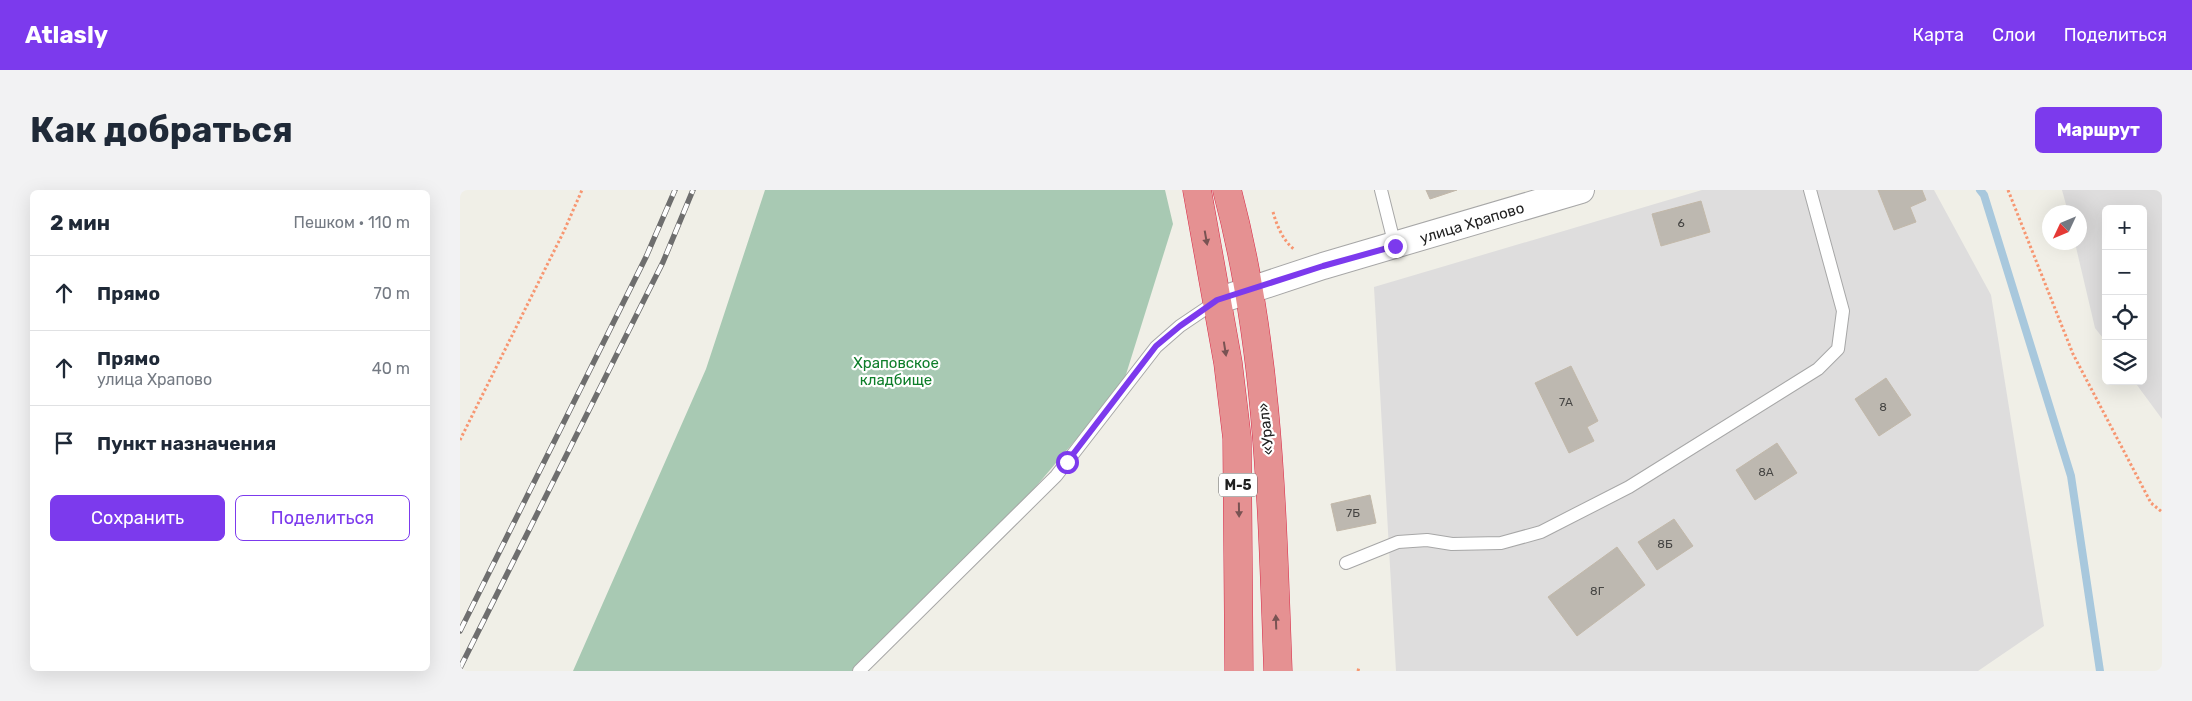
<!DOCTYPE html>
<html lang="ru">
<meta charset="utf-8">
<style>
body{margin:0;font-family:Rubik,sans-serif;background:#f2f2f3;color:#1f2937}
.controls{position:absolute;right:15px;top:15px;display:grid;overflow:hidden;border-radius:8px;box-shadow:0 5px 20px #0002}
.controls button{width:45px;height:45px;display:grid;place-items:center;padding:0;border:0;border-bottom:1px solid #e0e1e3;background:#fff;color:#1f2937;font:25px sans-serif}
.compass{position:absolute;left:1582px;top:15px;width:45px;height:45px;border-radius:50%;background:#fff;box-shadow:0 5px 20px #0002;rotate:226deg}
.stop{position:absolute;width:15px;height:15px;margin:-11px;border:4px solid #7c3aed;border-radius:50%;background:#fff}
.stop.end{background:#7c3aed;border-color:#fff;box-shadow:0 1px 5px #0008}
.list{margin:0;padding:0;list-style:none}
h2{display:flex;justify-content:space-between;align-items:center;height:65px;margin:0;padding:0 20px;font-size:21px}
h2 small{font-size:16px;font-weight:400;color:#747a83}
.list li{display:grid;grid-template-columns:32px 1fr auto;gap:15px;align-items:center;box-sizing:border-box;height:75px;padding:0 20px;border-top:1px solid #e0e1e3}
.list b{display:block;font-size:19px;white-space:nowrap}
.list p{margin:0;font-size:16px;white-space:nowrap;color:#747a83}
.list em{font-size:16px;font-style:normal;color:#747a83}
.actions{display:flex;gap:10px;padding:15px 20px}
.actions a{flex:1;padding:11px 0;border:1px solid #7c3aed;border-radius:8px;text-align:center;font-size:18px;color:#7c3aed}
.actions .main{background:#7c3aed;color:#fff}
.icon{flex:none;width:28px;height:28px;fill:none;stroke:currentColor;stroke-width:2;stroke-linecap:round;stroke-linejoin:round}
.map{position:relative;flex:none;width:1702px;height:481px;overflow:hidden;border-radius:8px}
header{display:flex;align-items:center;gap:30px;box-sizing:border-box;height:70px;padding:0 25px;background:#7c3aed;color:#fff}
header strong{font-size:24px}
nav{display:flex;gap:28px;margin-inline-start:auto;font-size:18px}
.intro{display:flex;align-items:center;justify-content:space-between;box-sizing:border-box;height:120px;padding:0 30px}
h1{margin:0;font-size:35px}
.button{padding:12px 22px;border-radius:8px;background:#7c3aed;color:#fff;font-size:18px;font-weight:700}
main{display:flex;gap:30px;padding:0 30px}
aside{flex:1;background:#fff;border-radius:8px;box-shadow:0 5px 20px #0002}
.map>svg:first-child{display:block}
</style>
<header>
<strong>Atlasly</strong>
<nav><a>Карта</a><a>Слои</a><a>Поделиться</a></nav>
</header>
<div class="intro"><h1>Как добраться</h1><a class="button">Маршрут</a></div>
<main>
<aside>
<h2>2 мин<small>Пешком · 110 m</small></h2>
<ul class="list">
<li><svg class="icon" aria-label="ahead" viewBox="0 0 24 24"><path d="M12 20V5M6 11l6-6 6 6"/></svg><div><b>Прямо</b></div><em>70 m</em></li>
<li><svg class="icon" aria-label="ahead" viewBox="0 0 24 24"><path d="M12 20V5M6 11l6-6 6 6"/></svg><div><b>Прямо</b><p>улица Храпово</p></div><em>40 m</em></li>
<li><svg class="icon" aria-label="arrive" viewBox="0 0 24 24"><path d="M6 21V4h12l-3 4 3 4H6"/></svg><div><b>Пункт назначения</b></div></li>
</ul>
<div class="actions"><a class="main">Сохранить</a><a>Поделиться</a></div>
</aside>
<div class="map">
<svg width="1702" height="481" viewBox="0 0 1702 481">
<rect width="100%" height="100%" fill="#f0efe7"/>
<!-- residential -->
<path fill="#dedddd" d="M1242 0H1474L1531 105 1584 436 1518 481H936L914 97Z
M1602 0H1702V229L1674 191H1683V19H1646V152L1635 138 1615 53 1620 52V22H1608Z"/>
<!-- cemetery -->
<path fill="#a8c9b3" d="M305 0H705L713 34 663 194 544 334 397 481H113L246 179Z"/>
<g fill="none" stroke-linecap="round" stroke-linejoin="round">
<!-- stream -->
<path stroke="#a8c8dd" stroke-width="8" d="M1520 0 1524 5 1611 286 1640 481"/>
</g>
<!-- building -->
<path fill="#bdb8b0" stroke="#c2b8a9" d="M966 0H997L970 9Z
M1418 0H1462L1466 10 1450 17 1456 32 1434 40Z
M1241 11 1250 42 1201 56 1192 24Z
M1111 176 1138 231 1127 237 1134 251 1109 263 1075 193Z
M1426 188 1451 225 1419 246 1395 209Z
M1317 253 1337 283 1295 310 1276 280Z
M910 305 916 333 877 341 871 314Z
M1214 329 1233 356 1197 380 1178 352Z
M1157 357 1185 395 1117 446 1088 407Z"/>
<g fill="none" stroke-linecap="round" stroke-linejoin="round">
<defs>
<path id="lane" d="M921 0 935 56
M886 373 938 352 967 350 992 354 1041 353 1081 342 1169 297 1358 179 1378 159 1383 121 1350 0
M399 481 596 286 696 157 720 136 757 111"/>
<path id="street" d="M757 111 863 76 1121 0"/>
<path id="highway" d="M737 0 768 173 777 248 779 481
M767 0C809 156 812 320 818 481"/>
</defs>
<!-- lane casing -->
<use href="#lane" stroke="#a7a7a7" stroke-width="14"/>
<!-- street casing -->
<use href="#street" stroke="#a7a7a7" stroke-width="28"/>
<!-- highway casing -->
<use href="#highway" stroke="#d82a48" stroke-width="29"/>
<!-- path -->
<path stroke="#f79671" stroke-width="3" stroke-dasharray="2.5 2.5" stroke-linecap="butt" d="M1548 0 1613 164 1691 313 1702 322
M813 22C817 36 823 51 835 60
M0 250 104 41 122 0
M898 481 899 477"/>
<!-- lane -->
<use href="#lane" stroke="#fff" stroke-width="12"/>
<!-- street -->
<use href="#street" stroke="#fff" stroke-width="26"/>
<!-- highway -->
<use href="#highway" stroke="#e59192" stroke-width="28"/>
<defs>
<path id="rail" d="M0 441 186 67 215 0
M0 478 203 72 233 0"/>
</defs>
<!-- rail casing -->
<use href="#rail" stroke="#6e6e6e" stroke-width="5.5"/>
<!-- rail -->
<use href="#rail" stroke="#fff" stroke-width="4" stroke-dasharray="11" stroke-linecap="butt"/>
</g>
<!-- one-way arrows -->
<defs><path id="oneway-solid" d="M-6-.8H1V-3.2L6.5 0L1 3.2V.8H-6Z" transform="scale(1.25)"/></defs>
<g fill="#795353">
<use href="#oneway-solid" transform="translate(746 48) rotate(80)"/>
<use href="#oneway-solid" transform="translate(765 159) rotate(81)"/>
<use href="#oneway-solid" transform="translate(779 320) rotate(89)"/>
<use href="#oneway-solid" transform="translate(816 432) rotate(-92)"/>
</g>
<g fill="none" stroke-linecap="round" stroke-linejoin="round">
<!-- route -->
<path stroke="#7c3aed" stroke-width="6" d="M607 272 696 156 720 136 757 110 863 76 935 56"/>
</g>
<g text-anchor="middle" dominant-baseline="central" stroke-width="4.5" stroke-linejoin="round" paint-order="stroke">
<!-- number labels -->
<g font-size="12" fill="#474644">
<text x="1221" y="33">6</text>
<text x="1106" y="212">7А</text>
<text x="1423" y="217">8</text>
<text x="1306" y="282">8А</text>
<text x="893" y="323">7Б</text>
<text x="1205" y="354">8Б</text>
<text x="1137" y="401">8Г</text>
</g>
<!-- shield labels -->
<rect fill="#fff" stroke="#636363" stroke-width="1" x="759" y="283.5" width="38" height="23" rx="4"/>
<g font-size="14" font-weight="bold" fill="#202020">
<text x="778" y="295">М-5</text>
</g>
<!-- street labels -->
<g font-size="15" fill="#202020" stroke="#fff">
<text transform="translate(1012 33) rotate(-17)">улица Храпово</text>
<text transform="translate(806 239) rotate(-96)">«Урал»</text>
</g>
<!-- park labels -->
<g font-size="15" fill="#0e7e2a" stroke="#fff">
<text x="436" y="173">Храповское<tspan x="436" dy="17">кладбище</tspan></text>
</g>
</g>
</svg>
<div class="controls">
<button>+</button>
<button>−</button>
<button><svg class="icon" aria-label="locate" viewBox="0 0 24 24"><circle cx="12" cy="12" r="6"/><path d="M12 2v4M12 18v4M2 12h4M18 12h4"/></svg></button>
<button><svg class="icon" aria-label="layers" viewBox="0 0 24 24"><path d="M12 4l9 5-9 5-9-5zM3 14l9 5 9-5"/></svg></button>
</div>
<svg class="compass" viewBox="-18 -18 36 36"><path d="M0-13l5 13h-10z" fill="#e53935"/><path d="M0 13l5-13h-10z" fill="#747a83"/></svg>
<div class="stop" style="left:607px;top:272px"></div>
<div class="stop end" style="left:935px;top:56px"></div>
</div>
</main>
